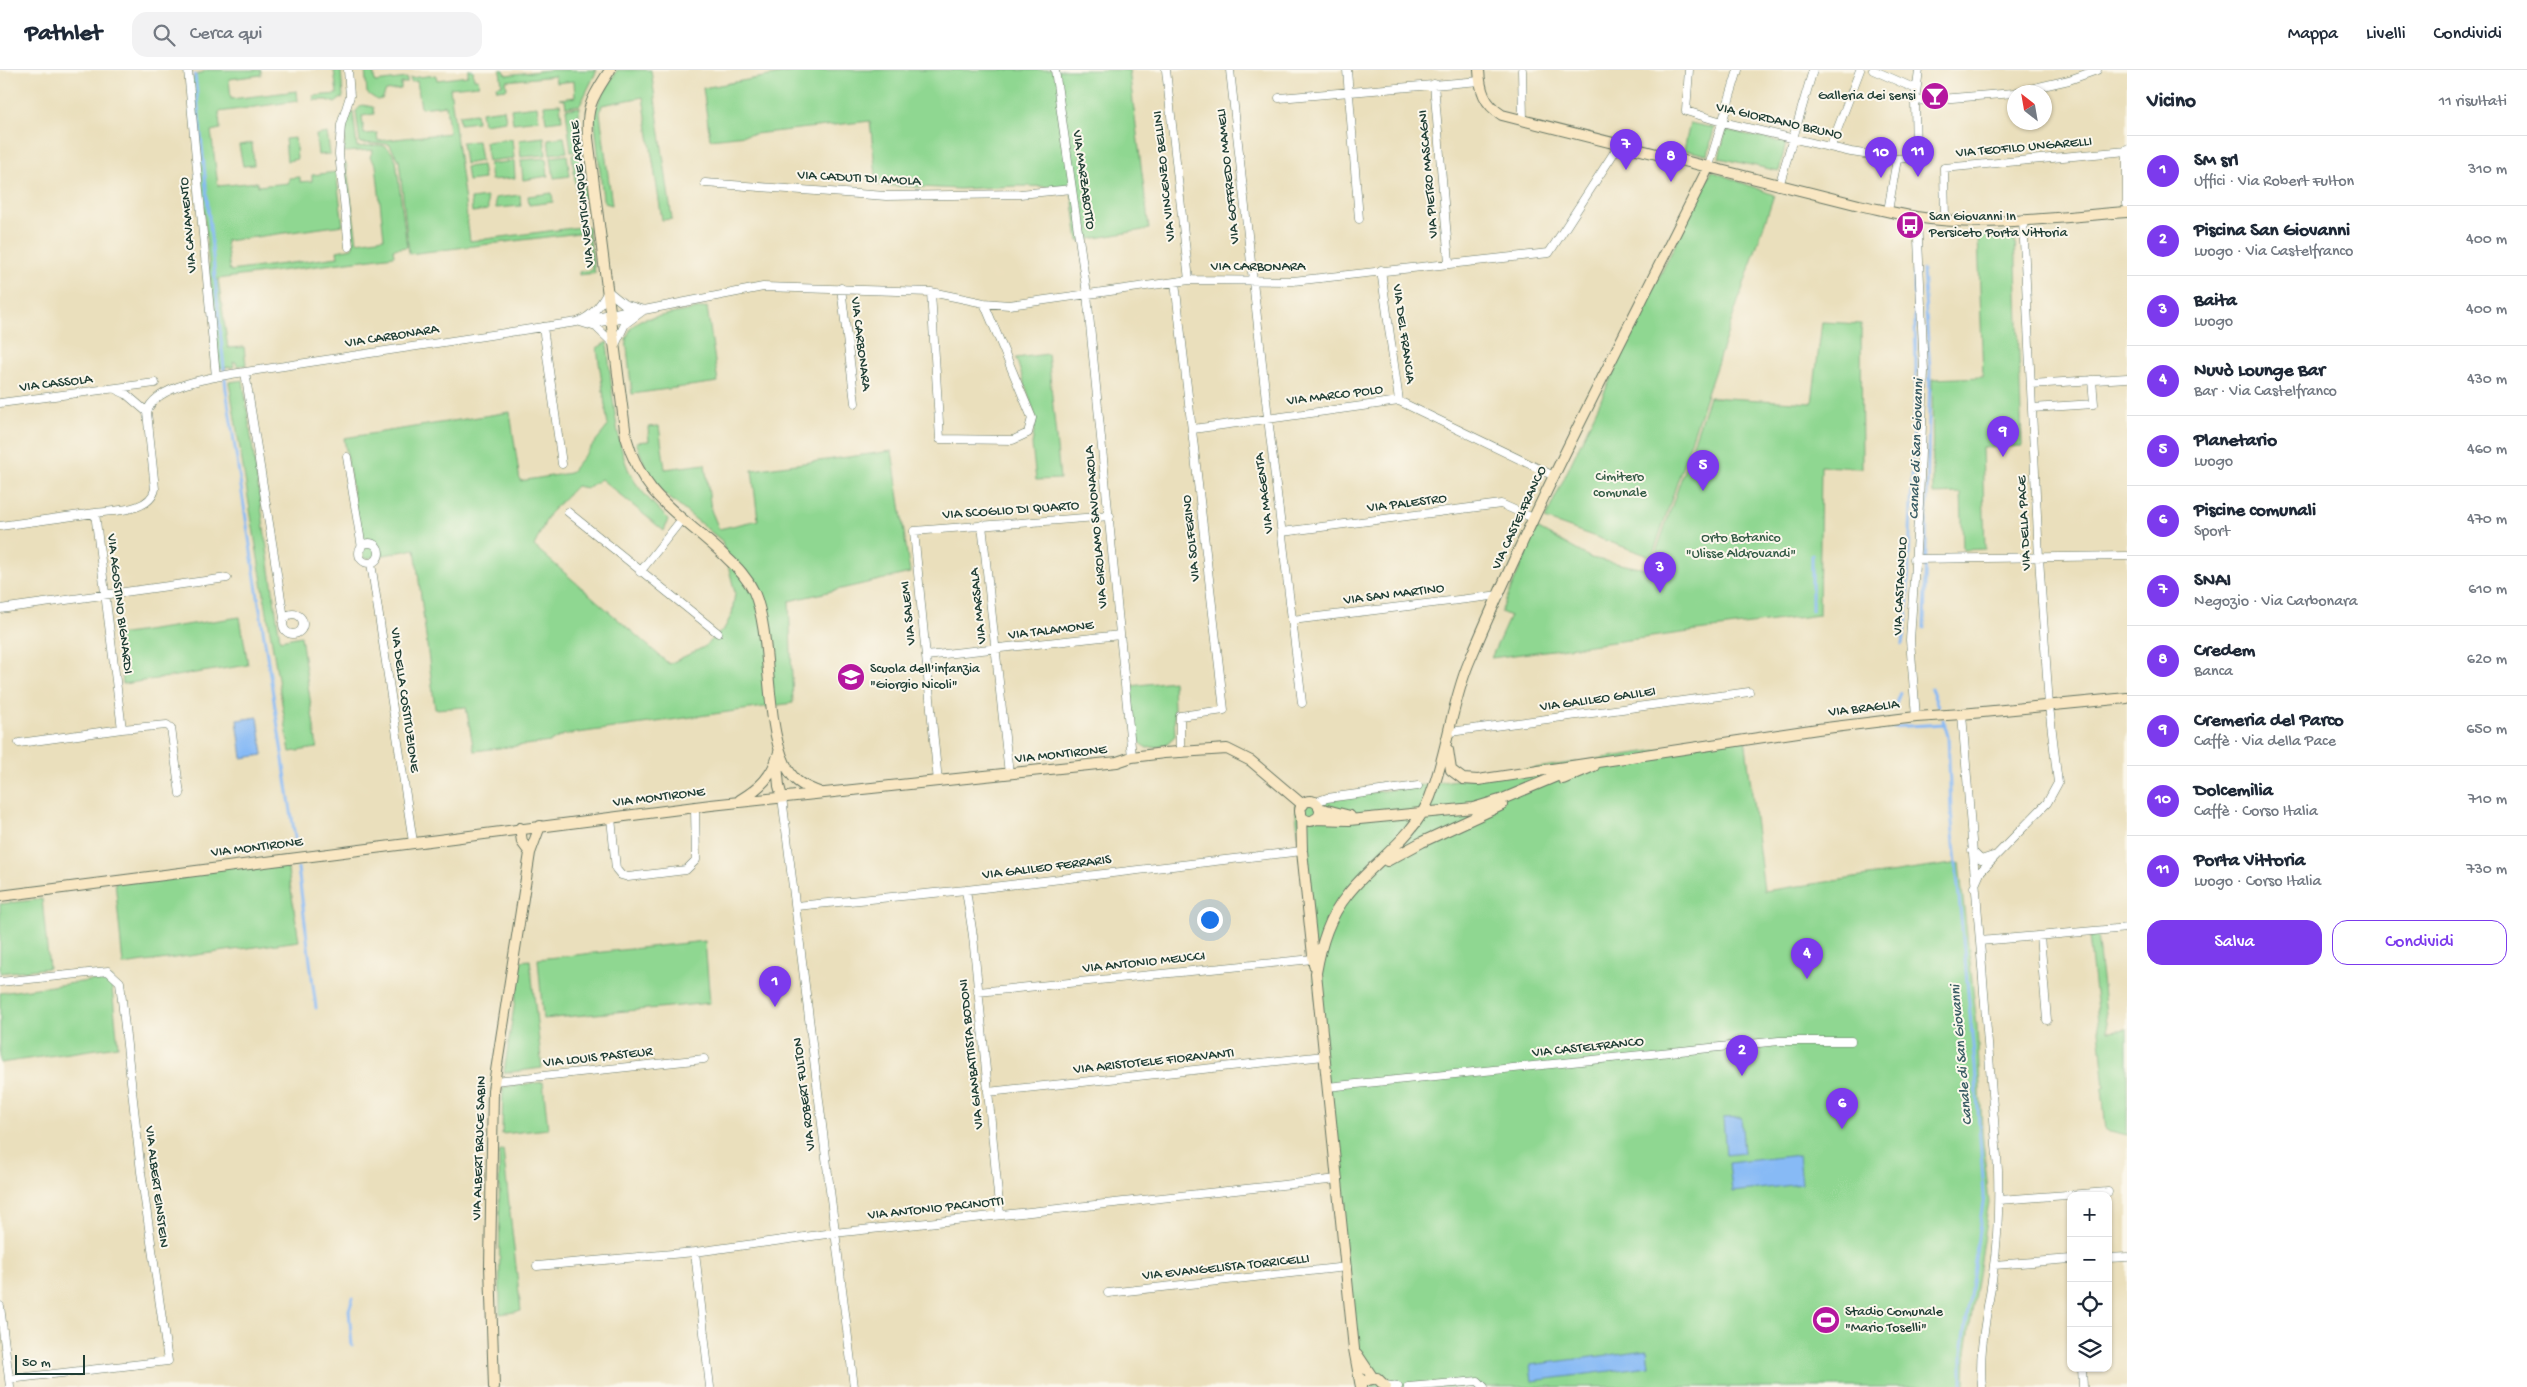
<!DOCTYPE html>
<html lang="it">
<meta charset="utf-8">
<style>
body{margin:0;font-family:"Gochi Hand",sans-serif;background:#f2f2f3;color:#1f2937}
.controls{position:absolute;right:15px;bottom:15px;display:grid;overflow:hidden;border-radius:10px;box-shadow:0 1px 4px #0004}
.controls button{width:45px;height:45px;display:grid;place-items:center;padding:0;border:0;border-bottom:1px solid #e0e1e3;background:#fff;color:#1f2937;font:25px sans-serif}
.compass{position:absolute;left:2007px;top:15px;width:45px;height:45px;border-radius:50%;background:#fff;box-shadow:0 1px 4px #0004;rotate:329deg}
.scale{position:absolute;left:15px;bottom:12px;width:70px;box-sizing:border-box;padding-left:5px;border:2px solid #1f3d34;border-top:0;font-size:14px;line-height:18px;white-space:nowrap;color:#1f3d34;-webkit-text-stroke:4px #fbf7ec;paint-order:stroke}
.you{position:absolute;left:1209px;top:849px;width:18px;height:18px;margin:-12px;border:4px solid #fff;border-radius:50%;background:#1a73e8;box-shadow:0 0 0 8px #1a73e833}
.badge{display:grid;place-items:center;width:32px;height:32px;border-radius:50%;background:#7c3aed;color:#fff;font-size:16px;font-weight:700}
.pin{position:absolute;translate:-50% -41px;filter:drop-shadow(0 1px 2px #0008)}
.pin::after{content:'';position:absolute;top:26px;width:18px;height:15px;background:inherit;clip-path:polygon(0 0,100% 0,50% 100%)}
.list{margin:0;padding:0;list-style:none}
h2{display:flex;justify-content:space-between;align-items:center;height:65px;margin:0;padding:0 20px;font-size:21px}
h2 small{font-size:16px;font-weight:400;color:#747a83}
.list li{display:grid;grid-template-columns:32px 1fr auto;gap:15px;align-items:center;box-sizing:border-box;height:70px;padding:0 20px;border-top:1px solid #e0e1e3}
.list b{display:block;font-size:19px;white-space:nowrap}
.list p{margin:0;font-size:16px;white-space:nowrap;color:#747a83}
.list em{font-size:16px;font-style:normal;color:#747a83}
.actions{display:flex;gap:10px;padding:15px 20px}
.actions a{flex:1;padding:11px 0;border:1px solid #7c3aed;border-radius:15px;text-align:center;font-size:18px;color:#7c3aed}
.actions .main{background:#7c3aed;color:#fff}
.icon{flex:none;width:28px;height:28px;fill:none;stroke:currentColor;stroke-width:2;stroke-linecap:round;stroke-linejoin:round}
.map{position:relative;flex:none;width:2127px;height:1317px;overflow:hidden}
header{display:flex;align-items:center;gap:30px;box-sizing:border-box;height:70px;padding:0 25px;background:#fff;border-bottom:1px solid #e0e1e3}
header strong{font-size:24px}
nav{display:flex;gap:28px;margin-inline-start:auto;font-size:18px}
.search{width:350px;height:45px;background:#f2f2f3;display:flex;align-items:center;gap:12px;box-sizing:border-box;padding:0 18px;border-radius:15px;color:#747a83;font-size:19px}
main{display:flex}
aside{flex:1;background:#fff}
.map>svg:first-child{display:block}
</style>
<header>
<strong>Pathlet</strong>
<div class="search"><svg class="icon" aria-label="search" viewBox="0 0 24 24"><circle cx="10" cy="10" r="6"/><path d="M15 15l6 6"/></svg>Cerca qui</div>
<nav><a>Mappa</a><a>Livelli</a><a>Condividi</a></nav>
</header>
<main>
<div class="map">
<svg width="2127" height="1317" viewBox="0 0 2127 1317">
<rect width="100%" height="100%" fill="#fbf7ec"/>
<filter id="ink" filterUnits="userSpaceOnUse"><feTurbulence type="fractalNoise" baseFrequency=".02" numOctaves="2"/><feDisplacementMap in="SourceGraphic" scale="10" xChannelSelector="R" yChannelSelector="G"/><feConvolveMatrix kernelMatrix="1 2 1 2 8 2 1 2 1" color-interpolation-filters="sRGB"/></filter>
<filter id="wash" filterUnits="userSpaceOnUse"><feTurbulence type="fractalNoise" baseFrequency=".0096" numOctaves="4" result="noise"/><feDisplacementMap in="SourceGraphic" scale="20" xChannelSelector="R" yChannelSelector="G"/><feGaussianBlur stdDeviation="1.12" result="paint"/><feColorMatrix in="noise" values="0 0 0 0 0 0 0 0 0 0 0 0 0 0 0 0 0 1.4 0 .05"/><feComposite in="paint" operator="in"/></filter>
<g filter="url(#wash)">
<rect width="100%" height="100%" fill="#eadfbc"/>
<!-- green -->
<path fill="#8fd791" stroke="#578a62" d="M207 0H261V5L229 9 231 29 297 21 298 31 219 42 220 59 211 61 218 116 257 112 258 116 289 113V108L300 107V112L312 111V105L336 102 343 155 226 171 230 201 338 187 337 181 352 178 354 172 344 93H346L357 172 384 168 376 95 370 87 373 80 344 82 346 54 353 41 357 77C377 76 387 69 396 90L407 177 393 179 394 186 218 209 228 278 244 277 246 295 237 296 236 292H233L234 297 219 298 191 12 193 7Z
M334 0H341L343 27 335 33 327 30H314L313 26 337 24Z
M365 0H373L375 12 407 8V13H401V19L386 21 382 29 377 30 367 23Z
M468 0H473L474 9H478L479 15 450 18 470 171 588 156 595 203 579 205V202L592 200 587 162 409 184 399 90 389 74 360 73 356 41 362 35 373 37 374 44 362 46 364 64 377 63 378 71 449 63 446 35 421 38 417 11 411 12 410 8 436 5 437 10 468 6Z
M500 0H504L506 5 548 0H597L580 35 566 37 565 30 559 29 575 27 574 11 556 13 555 6 506 11 507 19 497 20 496 16 502 15Z
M617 0H651L672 149 662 150 643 27 602 35 600 43 612 135 605 133 603 129 594 45 599 31Z
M802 0H1129L1149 159 1078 171 1071 117 1017 116 960 119 877 115 870 51 710 69 703 18Z
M560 34 562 50 546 52 544 35Z
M537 36 539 50 513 53 511 39Z
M580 37 577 58 580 81 571 82 566 39Z
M504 39 506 51 483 54 481 42Z
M476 43 477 52 460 54 459 45Z
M1690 53 1714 58 1708 85 1684 80Z
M1726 60 1786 73 1779 101 1719 88Z
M327 63 330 84 318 85 316 65Z
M544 67 546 85 521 87 519 70Z
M564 67 567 82 550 84 548 69Z
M295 68 297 89 287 91 285 69Z
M512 69 514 88 488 91 485 72Z
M478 71 481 91 465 94 462 72Z
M252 73 254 95 243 96 239 75Z
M580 84 586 128H577L572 85Z
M567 85 570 106 554 108 551 87Z
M546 88 548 106 523 110 521 90Z
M514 91 515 108 491 110 489 94Z
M482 95 484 109 468 111 466 97Z
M1712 101 1774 125 1652 487 1545 449 1651 223Z
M552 123 553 132 529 135 528 126Z
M520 125 521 136 496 138 495 128Z
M487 127 488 140 472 142 471 129Z
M2015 163 2022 376 1982 378 1985 479 1963 480 1961 423 1933 424 1932 309 1983 307 1978 165Z
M707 237 718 312 632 324 626 269 631 258 640 250Z
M1822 252 1861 254 1862 398 1821 396 1819 545 1491 588 1510 546 1501 542 1537 458 1591 488 1650 500 1709 327 1812 333Z
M607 272C611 307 615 376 631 405 640 422 655 435 668 449L664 461 601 409 587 418 576 416 549 444 534 476 669 594 704 577 724 559 732 544 735 523 722 471 662 422 647 401 636 372 649 371 648 357 659 356 665 399 705 394 711 440 719 459 758 450 752 400 892 381 910 503 789 531 793 633 563 665 550 672 474 681 466 637 435 639 415 479 364 489 344 368 510 342 520 411 570 403 608 356 597 278Z
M1048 284 1060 409 1036 410 1032 375 1036 348 1016 288Z
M243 310 280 570 301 566 317 678 290 682 229 312Z
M240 547 248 595 123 614 118 565Z
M1173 611 1175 666 1164 676 1147 678C1128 668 1133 635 1131 616Z
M1745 667 1764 821 1959 793 1977 955 1982 1059 1989 1132 1966 1282 1965 1317H1358L1295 734Z
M286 788 299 871 123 895 115 811Z
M42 829 49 898 0 903V834Z
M2097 865 2108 961 2127 959V1065L2106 1060 2102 1019 2105 1017 2089 866Z
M705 871 710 933 543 949 538 889Z
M530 890 542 998 504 1003 521 891Z
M111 908 118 976 0 993V923Z
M543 1012 548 1059 502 1064 503 1017Z
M503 1080 521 1241 500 1244 499 1082Z"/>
<!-- water -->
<path fill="#87baf5" stroke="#537c94" d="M258 647 263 685 242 688 237 650Z
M1741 1047 1744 1083 1726 1085 1723 1048Z
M1799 1085 1802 1114 1732 1122 1729 1093Z
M1647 1280 1649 1296 1532 1311 1530 1295Z"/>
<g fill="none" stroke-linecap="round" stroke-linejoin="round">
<!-- stream -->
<path stroke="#87baf5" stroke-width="3" d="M195 5 226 319 296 774
M1923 200 1930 300 1924 558
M1812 541V485
M1902 574 1907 546 1916 301 1914 201
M1931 619 1938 636
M1894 638 1900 623
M1943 650 1948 666 1951 742 1975 996 1984 1125 1962 1283V1317
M1888 653 1890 657 1945 654
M298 798 316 938
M352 1276 349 1240 353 1228"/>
</g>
</g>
<g filter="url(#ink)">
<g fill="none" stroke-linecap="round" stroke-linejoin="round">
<defs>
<path id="street" d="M188 0 216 307
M348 0 350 26 341 55 339 84 349 177
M1055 0 1087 224 1132 687
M1166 0 1189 210
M1230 0 1268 348 1302 633
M1347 0 1359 149
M1522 0 1523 50
M1689 0 1686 41 1722 52 1851 82 1897 89
M1873 0 1916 19
M1434 14 1449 192
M2017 22 2069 10 2097 0
M1279 28 1480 11
M1915 31 2014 23
M1831 76 1860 0
M2127 79V134
M1709 96 1738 0
M705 113 886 126 1020 124 1072 119
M1779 116 1813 0
M1888 141 1897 89 1916 87 1915 31 1919 0
M1945 150 1944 98 2127 81
M1381 200 1399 331
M1175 212 1224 640 1180 646V683
M841 218 855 333
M931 222 940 369 1013 370 1028 363 1032 348 984 233
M587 249 634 239
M580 252 596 257 615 275 625 254 644 240
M591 254 633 245
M543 257 562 394
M2031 314 2127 308
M115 319 126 324 147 342C155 314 219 306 245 302
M0 333 155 313
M2032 338 2094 334 2092 310
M147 342 155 419C150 442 114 440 95 443L122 659 167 655 171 658 180 724
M1193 359 1399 331 1554 406
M347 387 362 478
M568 442 718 563
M982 455 1009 704
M0 456 95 443
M1282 462 1501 434 1533 448
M359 483a10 10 0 1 1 20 0a10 10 0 1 1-20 0Z
M1914 489 2127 486
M371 493 413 772
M640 502 682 449
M0 539 227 508
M283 554a10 10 0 1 1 20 0a10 10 0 1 1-20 0Z
M284 548 245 302 577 252C592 247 601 235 608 221L624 234 644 240 763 217 931 222 984 233 1009 235 1189 210 1293 211 1549 183 1619 75
M1292 550 1500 525
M926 586 1120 565
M1962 644 1998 1100C1999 1135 1998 1169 1993 1203 1988 1243 1978 1277 1982 1317
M1916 647 1910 570 1919 434 1924 301 1917 147
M1450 662 1749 622
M19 673 122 659
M938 712 914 461 1110 446
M782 727 854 1317
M1315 732 1327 728 1418 716
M611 748 616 799 621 805 628 807 686 800 696 790 695 738
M1972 781 1981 790 1993 786
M1974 817 1981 801 2047 733 2058 713 2049 636 2039 488 2023 149
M966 820 973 866 1000 1145
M796 836 966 820 1302 781
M2040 866 2047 950
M1980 871 2127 858
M0 912 108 901 120 912 141 1102 168 1291 9 1309
M978 922 1313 889
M495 1011 704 989
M1327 1017 1779 971H1851
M988 1022 1324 986
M1999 1130 2108 1122
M695 1182 710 1317
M2108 1188 2127 1187
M1994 1195 2071 1189
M537 1196 695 1182 834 1163 1338 1109
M1108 1223 1347 1197
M0 1236 10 1317
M2082 1298 2083 1317
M1385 1315 1398 1317
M1408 1317 1478 1311 1484 1317"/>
<path id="secondary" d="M610 0C593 27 586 34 588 68L626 367C643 430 683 445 726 487 737 497 747 507 754 522 775 571 761 672 795 709 801 716 812 719 821 723
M1479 0C1480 20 1484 34 1502 45L1859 135C1878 139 1897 144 1916 147 1983 158 2059 147 2127 142
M1448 680 1451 700 1463 709 1478 710 1818 659 1916 647 1962 644 2127 628
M777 694 779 716 782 727
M1563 709 1594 696
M740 730C760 718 773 706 779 682
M1300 741a10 10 0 1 1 20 0a10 10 0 1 1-20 0Z
M1319 738 1350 746
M1301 742 1302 781 1314 895
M1315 749 1349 750 1473 738 1500 730 1569 701
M520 758 522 772 530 783
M1387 791 1422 772 1502 735
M0 826 711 735 1117 692 1132 687 1164 683 1227 679 1251 691 1303 735
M1357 1284 1373 1308
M1367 1310 1377 1308 1386 1317
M494 1317 490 1196 493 1020 530 783 540 756
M1361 1317 1354 1279 1316 903C1321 874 1329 847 1348 824 1374 791 1414 768 1430 727 1447 684 1451 635 1469 592 1540 423 1628 260 1709 96"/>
</defs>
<!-- street casing -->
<use href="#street" stroke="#667664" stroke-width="9"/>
<!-- secondary casing -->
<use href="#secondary" stroke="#667664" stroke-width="12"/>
<!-- street -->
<use href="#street" stroke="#fff" stroke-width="8"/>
<!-- secondary -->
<use href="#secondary" stroke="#f9e7c3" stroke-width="10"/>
</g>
</g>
<!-- icons -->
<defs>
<symbol id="bar-disc" viewBox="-11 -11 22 22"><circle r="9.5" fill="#b5179e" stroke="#fbf7ec"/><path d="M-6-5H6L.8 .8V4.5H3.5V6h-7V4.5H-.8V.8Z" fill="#fff"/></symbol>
<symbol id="bus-disc" viewBox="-11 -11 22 22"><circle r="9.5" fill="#b5179e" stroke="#fbf7ec"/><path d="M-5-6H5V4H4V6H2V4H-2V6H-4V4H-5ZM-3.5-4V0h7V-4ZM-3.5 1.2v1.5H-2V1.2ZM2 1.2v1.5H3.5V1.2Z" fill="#fff"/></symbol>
<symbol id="school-disc" viewBox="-11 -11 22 22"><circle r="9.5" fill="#b5179e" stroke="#fbf7ec"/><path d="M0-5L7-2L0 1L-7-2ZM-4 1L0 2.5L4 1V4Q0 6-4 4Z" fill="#fff"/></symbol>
<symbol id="stadium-disc" viewBox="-11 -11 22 22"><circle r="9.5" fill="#b5179e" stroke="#fbf7ec"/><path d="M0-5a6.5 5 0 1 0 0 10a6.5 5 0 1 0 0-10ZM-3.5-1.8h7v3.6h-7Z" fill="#fff"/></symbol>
</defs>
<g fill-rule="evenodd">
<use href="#bar-disc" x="1919" y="10" width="32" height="32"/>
<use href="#bus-disc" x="1894" y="139" width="32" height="32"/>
<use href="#school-disc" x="835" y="591" width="32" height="32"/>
<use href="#stadium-disc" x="1810" y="1234" width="32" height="32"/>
</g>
<g text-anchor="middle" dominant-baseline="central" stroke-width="4" stroke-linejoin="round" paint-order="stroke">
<!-- poi labels -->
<g font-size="14" fill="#1f3d34" stroke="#fbf7ec" text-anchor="start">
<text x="1916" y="26" text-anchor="end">Galleria dei sensi</text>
<text x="1929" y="147">San Giovanni In<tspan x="1929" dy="16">Persiceto Porta Vittoria</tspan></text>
<text x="870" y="599">Scuola dell'infanzia<tspan x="870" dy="16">"Giorgio Nicoli"</tspan></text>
<text x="1845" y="1242">Stadio Comunale<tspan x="1845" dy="16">"Mario Toselli"</tspan></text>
</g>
<!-- street labels -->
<g font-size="14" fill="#1f3d34" stroke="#fbf7ec">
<text transform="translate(1779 52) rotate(13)">VIA GIORDANO BRUNO</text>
<text transform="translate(2024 78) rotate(-5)">VIA TEOFILO UNGARELLI</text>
<text transform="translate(1429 104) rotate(-95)">VIA PIETRO MASCAGNI</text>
<text transform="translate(1165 106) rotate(-96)">VIA VINCENZO BELLINI</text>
<text transform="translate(1229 106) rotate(-96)">VIA GOFFREDO MAMELI</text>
<text transform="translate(859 109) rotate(3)">VIA CADUTI DI AMOLA</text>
<text transform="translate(1083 110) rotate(82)">VIA MARZABOTTO</text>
<text transform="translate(583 124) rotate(-96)">VIA VENTICINQUE APRILE</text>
<text transform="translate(189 155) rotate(-95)">VIA CAVAMENTO</text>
<text x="1258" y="197">VIA CARBONARA</text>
<text transform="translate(1403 264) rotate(82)">VIA DEL FRANCIA</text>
<text transform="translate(392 267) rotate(-9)">VIA CARBONARA</text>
<text transform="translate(860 274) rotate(83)">VIA CARBONARA</text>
<text transform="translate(56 314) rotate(-7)">VIA CASSOLA</text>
<text transform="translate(1335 326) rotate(-7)">VIA MARCO POLO</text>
<text transform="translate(1265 423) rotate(-97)">VIA MAGENTA</text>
<text transform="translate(1407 434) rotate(-7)">VIA PALESTRO</text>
<text transform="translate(1011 441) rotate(-4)">VIA SCOGLIO DI QUARTO</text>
<text transform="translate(1520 448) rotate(-65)">VIA CASTELFRANCO</text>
<text transform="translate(2025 453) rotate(-93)">VIA DELLA PACE</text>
<text transform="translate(1097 457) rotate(-95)">VIA GIROLAMO SAVONAROLA</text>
<text transform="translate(1192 468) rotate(-96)">VIA SOLFERINO</text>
<text transform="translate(1901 516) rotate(-87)">VIA CASTAGNOLO</text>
<text transform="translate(1394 525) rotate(-7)">VIA SAN MARTINO</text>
<text transform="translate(119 534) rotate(83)">VIA AGOSTINO BIGNARDI</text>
<text transform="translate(979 536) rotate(-96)">VIA MARSALA</text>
<text transform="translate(909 543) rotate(-96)">VIA SALEMI</text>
<text transform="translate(1051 561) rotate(-7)">VIA TALAMONE</text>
<text transform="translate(404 630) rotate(82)">VIA DELLA COSTITUZIONE</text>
<text transform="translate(1598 630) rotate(-8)">VIA GALILEO GALILEI</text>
<text transform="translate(1864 639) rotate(-7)">VIA BRAGLIA</text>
<text transform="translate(1061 685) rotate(-6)">VIA MONTIRONE</text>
<text transform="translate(659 728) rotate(-7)">VIA MONTIRONE</text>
<text transform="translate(257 778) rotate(-7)">VIA MONTIRONE</text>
<text transform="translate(1047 798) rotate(-7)">VIA GALILEO FERRARIS</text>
<text transform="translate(1144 893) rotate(-6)">VIA ANTONIO MEUCCI</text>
<text transform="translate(1588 978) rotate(-6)">VIA CASTELFRANCO</text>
<text transform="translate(972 984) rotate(-96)">VIA GIANBATTISTA BODONI</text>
<text transform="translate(598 988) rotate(-6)">VIA LOUIS PASTEUR</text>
<text transform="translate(1154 992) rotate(-6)">VIA ARISTOTELE FIORAVANTI</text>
<text transform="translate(805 1024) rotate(-97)">VIA ROBERT FULTON</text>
<text transform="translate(480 1078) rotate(-88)">VIA ALBERT BRUCE SABIN</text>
<text transform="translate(156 1117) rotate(83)">VIA ALBERT EINSTEIN</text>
<text transform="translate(936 1139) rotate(-6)">VIA ANTONIO PACINOTTI</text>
<text transform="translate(1226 1198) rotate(-6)">VIA EVANGELISTA TORRICELLI</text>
</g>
<!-- park labels -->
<g font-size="14" fill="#355c47" stroke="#fbf7ec">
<text x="1620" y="407">Cimitero<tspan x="1620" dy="16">comunale</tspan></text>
<text x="1741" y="468">Orto Botanico<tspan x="1741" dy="16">"Ulisse Aldrovandi"</tspan></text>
</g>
<!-- water labels -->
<g font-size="15" font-style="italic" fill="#395c64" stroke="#fbf7ec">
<text transform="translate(1917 379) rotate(-88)">Canale di San Giovanni</text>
<text transform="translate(1962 985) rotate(-95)">Canale di San Giovanni</text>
</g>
</g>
</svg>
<div class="controls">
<button>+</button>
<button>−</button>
<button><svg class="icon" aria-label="locate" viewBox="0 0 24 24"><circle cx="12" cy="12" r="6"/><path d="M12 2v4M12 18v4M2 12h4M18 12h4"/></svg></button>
<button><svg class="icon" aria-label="layers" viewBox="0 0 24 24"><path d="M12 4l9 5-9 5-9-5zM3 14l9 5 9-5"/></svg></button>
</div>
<svg class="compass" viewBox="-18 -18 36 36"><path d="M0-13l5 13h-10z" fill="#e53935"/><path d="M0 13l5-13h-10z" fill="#747a83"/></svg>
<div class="scale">50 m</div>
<div class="you"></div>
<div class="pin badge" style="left:775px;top:937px">1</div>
<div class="pin badge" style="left:1742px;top:1006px">2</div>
<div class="pin badge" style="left:1660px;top:523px">3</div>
<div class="pin badge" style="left:1807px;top:909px">4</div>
<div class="pin badge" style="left:1703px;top:421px">5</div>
<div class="pin badge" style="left:1842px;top:1059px">6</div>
<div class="pin badge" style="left:1626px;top:100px">7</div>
<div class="pin badge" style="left:1671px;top:112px">8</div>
<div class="pin badge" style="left:2003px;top:387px">9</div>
<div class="pin badge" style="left:1881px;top:108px">10</div>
<div class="pin badge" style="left:1918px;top:107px">11</div>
</div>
<aside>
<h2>Vicino<small>11 risultati</small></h2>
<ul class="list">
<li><span class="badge">1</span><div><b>SM srl</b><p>Uffici · Via Robert Fulton</p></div><em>310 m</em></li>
<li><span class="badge">2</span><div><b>Piscina San Giovanni</b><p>Luogo · Via Castelfranco</p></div><em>400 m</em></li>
<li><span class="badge">3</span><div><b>Baita</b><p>Luogo</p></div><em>400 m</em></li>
<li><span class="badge">4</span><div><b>Nuvò Lounge Bar</b><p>Bar · Via Castelfranco</p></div><em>430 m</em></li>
<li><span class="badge">5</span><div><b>Planetario</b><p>Luogo</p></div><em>460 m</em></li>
<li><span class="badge">6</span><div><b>Piscine comunali</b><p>Sport</p></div><em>470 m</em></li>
<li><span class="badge">7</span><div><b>SNAI</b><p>Negozio · Via Carbonara</p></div><em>610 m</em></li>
<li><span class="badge">8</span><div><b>Credem</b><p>Banca</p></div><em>620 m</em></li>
<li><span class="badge">9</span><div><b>Cremeria del Parco</b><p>Caffè · Via della Pace</p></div><em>650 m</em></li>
<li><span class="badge">10</span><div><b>Dolcemilia</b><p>Caffè · Corso Italia</p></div><em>710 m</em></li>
<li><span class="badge">11</span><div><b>Porta Vittoria</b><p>Luogo · Corso Italia</p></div><em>730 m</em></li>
</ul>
<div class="actions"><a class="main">Salva</a><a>Condividi</a></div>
</aside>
</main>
